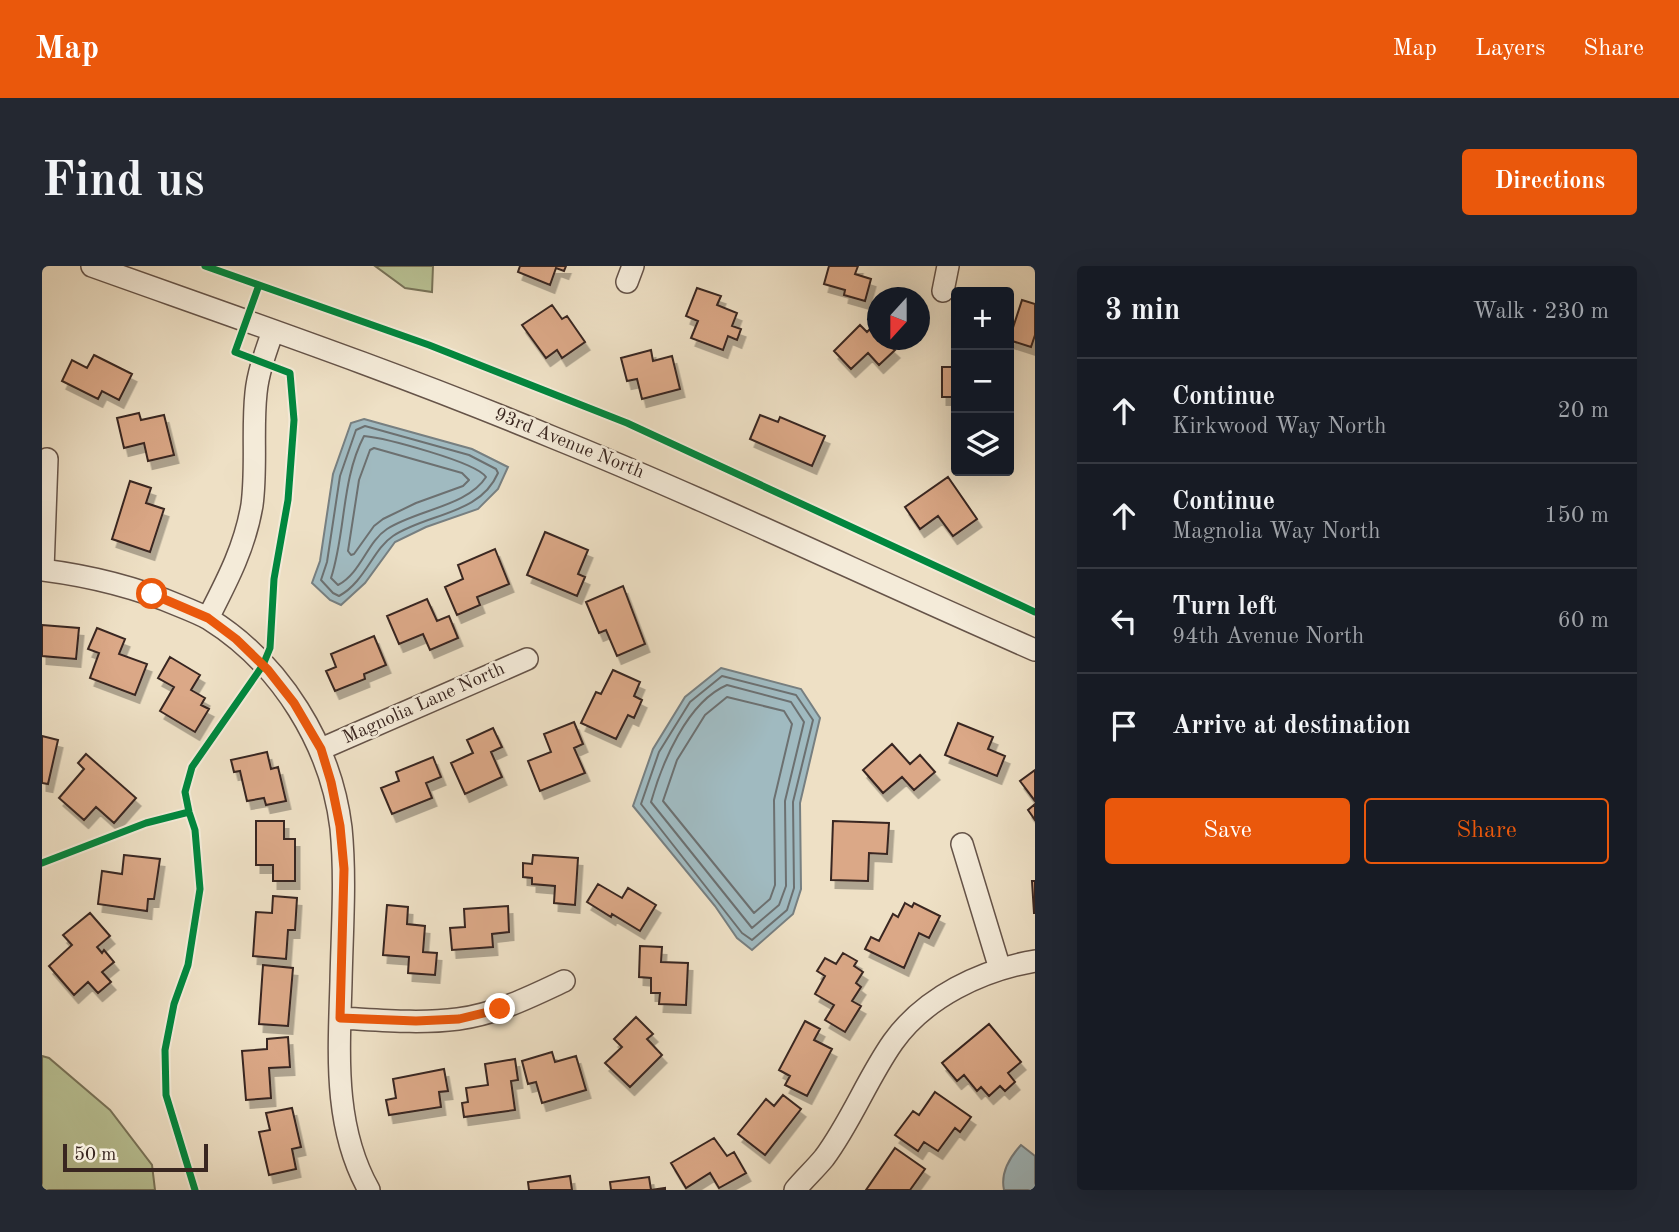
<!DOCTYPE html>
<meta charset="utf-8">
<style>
body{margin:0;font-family:"Old Standard TT",serif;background:#242831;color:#f1f3f6}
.controls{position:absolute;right:21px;top:21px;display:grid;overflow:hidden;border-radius:7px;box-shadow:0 7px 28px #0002}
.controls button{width:63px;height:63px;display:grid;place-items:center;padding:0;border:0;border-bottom:2px solid #363941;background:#171b24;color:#f1f3f6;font:35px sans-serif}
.compass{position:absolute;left:825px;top:21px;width:63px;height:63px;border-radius:50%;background:#171b24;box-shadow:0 7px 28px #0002;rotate:201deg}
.scale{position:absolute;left:21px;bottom:18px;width:145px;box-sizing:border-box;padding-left:7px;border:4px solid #392620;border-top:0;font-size:19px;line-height:24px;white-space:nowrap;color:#392620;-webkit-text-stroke:5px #f4ebd9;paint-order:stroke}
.stop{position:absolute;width:21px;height:21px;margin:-16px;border:5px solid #ea580c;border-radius:50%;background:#fff}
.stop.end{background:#ea580c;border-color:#fff;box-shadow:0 2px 7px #0008}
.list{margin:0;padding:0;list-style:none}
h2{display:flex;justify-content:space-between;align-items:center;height:91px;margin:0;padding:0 28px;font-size:30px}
h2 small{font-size:23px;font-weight:400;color:#9ea1a6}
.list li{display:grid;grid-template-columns:46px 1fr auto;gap:21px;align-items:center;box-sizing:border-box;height:105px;padding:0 28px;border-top:2px solid #363941}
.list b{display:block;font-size:26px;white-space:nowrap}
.list p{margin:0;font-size:23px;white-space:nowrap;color:#9ea1a6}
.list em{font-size:23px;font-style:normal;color:#9ea1a6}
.actions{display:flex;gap:14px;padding:21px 28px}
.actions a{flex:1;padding:16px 0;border:2px solid #ea580c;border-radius:7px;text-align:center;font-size:24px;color:#ea580c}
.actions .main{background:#ea580c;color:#fff}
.icon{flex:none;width:38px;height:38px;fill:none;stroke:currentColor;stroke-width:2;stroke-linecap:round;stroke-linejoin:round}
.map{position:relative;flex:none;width:993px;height:924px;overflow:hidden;border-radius:7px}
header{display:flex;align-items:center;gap:42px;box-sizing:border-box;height:98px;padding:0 35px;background:#ea580c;color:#fff}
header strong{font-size:33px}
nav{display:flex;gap:38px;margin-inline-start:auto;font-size:24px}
.intro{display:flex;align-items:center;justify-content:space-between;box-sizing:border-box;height:168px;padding:0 42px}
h1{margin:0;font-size:49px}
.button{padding:18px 32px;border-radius:7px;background:#ea580c;color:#fff;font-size:24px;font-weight:700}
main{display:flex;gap:42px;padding:0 42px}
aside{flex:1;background:#171b24;border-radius:7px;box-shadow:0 7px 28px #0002}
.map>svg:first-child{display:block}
</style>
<header>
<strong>Map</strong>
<nav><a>Map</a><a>Layers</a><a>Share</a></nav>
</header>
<div class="intro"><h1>Find us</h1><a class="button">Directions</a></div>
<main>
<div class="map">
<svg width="993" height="924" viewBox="0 0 993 924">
<defs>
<filter id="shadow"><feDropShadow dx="4.5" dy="8" stdDeviation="0" flood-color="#0004"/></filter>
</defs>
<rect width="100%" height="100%" fill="#eee0c5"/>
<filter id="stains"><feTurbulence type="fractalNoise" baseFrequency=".00286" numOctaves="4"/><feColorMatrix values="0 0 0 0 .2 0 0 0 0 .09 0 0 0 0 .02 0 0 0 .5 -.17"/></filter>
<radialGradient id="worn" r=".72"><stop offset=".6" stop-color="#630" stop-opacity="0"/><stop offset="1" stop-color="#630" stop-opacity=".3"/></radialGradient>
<!-- green -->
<path fill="#b9c295" stroke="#79745a" stroke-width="2" d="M333 0H391L390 26 363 22Z
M0 790 7 792 68 844 110 899 113 924H0Z"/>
<!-- water -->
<path fill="#a0bac0" stroke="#777f80" stroke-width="2" d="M322 153 430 183 466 201 456 223 436 243 384 261 353 276 323 317 299 339 288 334 270 317 278 295 291 208 309 157Z
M679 402 759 423 778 452 758 537 759 623 751 648 710 684 695 672 673 640 591 540 611 483 643 431Z
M979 879 993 890V924H962C958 906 968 891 979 879Z"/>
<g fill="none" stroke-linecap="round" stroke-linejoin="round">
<!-- shore -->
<path stroke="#6c7070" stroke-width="2" d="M323 160 427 189 454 203 456 207C438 249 386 247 351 270 331 283 323 316 297 330L291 327 279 314 285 296 298 210 314 164Z
M322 170C343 172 434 196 444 211 426 240 374 244 345 263 325 276 319 307 296 319L289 312C304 266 299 214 322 170Z
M332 182 420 207 427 214 421 220 374 237 341 253 332 260 312 288 309 289 306 285 317 214 328 184Z
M680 410 754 429 771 454 751 536 752 622 745 644 710 674 700 667 599 538 617 486 648 436Z
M685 419 749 436 762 456 743 535 744 620 737 639 710 662 609 536C620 497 645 436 685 419Z
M685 431 742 445 750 458 732 534 733 619 728 633 712 647 621 535 635 494 663 449Z"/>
</g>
<!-- building -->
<path fill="#dba887" stroke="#392620" stroke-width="2" filter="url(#shadow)" d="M478 0H524L522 5 514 2 508 19 476 6Z
M787 0H816L813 8 829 13 823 35 802 29 803 24 782 18Z
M655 22 679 30 675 39 695 47 690 60 699 63 695 74 686 70 681 84 649 72 656 55 644 50Z
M980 34 993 38V69L989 81 967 74Z
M510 39 520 53 525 50 543 76 520 92 515 84 504 92 480 59Z
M818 59 825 66 830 61 836 67V74H842L853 84 837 99 826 87 809 103 792 85Z
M609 84 611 95 630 90 638 123 600 133 595 113 585 115 579 92Z
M52 89 90 108 77 134 60 125 56 133 20 115 30 94 45 102Z
M900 101H914V131H900Z
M97 147 99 154 122 149 132 189 106 195 102 177 82 182 75 152Z
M718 149 736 156 738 151 783 170 770 200 708 173Z
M906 211 935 253 911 270 896 250 878 263 863 241Z
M88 215 109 222 104 237 122 243 108 286 70 273Z
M503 266 546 284 536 308 543 311 535 330 485 309Z
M453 283 467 318 435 331 438 339 415 349 403 321 421 313 416 299Z
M581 320 603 378 575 390 564 364 557 367 544 336Z
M385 333 395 355 407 350 416 372 388 384 381 368 357 378 345 350Z
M0 359 37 362 34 393 0 390Z
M55 362 83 373 77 388 105 398 93 429 48 412 57 387 46 383Z
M332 370 344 399 322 408 323 413 293 425 284 405 294 401 289 388Z
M128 391 158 409 149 424 163 432 159 439 167 443 153 466 118 445 132 421 116 412Z
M571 404 598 416 592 430 600 434 592 452 586 449 574 473 539 457 554 426 559 428Z
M532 456 541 478 532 482 543 507 498 525 486 495 509 486 502 468Z
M916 457 951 471 946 483 963 490 955 510 903 489Z
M451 462 460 481 449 486 460 511 423 528 409 497 431 487 425 474Z
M0 470 16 474 6 518 0 517Z
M850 478 868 498 878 489 893 506 872 524 860 511 841 527 821 504Z
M225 486 229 503 236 501 244 535 224 539 222 532 205 535 198 505 192 506 189 494Z
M44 488 94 532 72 557 54 541 42 554 17 532 42 503 36 497Z
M391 491 399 511 384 517 390 532 350 548 339 522 357 515 354 506Z
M993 504V535L978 515Z
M993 538V554L986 544Z
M214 555H242V573H253V615H231V599H214Z
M791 555 847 557 845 588 827 587 826 615 789 614Z
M82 589 118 593 112 633H106L105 645 56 638 60 605 80 608Z
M491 589 536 592 533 639 512 637 513 620 490 618V612L481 611V597L490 598Z
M990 615H993V647H992Z
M556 618 580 632 586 622 614 639 598 665 570 648 569 651 545 636Z
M231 630 255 632 253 664H246L244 693 211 690 214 646 230 647Z
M863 637 870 641 872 637 898 650 887 672 877 667 862 702 823 683 829 671 837 675 851 648 856 651Z
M345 639 366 641 365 658 383 660 381 686 395 687 393 709 366 707 367 691 341 689Z
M466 640 467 666 450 668 451 681 410 684 408 662 423 661 422 643Z
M48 647 68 670 55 681 60 687 62 684 72 696 60 706 69 716 56 727 46 716 32 729 7 700 30 679 21 669Z
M598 680 620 681 619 696 646 697 644 739 617 738 618 727H609V712L597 711Z
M801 687 815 695 812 700 821 706 814 717 819 721 810 735 819 740 803 766 783 754 792 739 773 728 783 710 775 705 783 692 794 698Z
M221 699 251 702 246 760 217 758Z
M594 751 611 768 605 773 620 789 588 821 563 797 580 781 572 773Z
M763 755 778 763 772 774 790 783 765 830 743 819 748 810 737 804Z
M947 758 979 796 966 807 973 816 963 825 958 820 947 830 939 821 935 825 922 809 915 815 900 797Z
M246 771 248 801 227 802 229 832 204 834 200 785 225 783V773Z
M510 786 513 796 534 790 544 824 500 837 494 816 486 818 480 795Z
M473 793 476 814 469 815 473 844 422 851 420 837 426 836 424 822 446 819 443 798Z
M402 803 406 825 397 826 399 841 347 849 344 834 354 832 351 813Z
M893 826 929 851 918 866 913 862 896 885 882 876 876 885 853 869 871 845 877 849Z
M741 829 759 843 723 889 696 868 724 833 732 840Z
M250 842 259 881 250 883 254 903 227 909 217 866 228 864 224 847Z
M672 872 685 890 692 886 704 907 677 922 668 907 644 922 629 897Z
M853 882 883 903 868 924H824Z
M528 910 530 924H487L486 916Z
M607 911 609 924 623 922V924H569L568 916Z"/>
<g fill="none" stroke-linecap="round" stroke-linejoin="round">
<defs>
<path id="minor" d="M50 0C204 55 359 108 510 171 673 237 832 314 993 384
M585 16 591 0
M901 25 906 0
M0 304C48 310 93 321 138 340 148 344 158 348 167 353 239 398 289 479 299 562 304 613 300 665 299 716 297 787 291 860 327 924
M1 304 5 193
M166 352C185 315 203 281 210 239 215 201 210 164 214 127 216 106 224 85 231 65
M279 483 485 393
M920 578 958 703
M298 752C337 754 377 758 416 753 454 748 488 731 522 715
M753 924C762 913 773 903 782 892 809 856 825 813 851 776 883 731 940 704 993 695"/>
</defs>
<!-- minor casing -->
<use href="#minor" stroke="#665449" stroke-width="24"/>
<!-- minor -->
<use href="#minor" stroke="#f4ebd9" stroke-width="21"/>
<defs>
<path id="cycleway" d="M163 0 387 79 585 157 993 346
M0 597 104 557 147 546
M153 924 124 829 123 784 132 738 146 699 158 623 153 564 147 546 143 526 150 501 221 399 228 382 232 313 246 234 252 154 248 107 193 86 217 19"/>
</defs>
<!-- cycleway casing -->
<use href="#cycleway" stroke="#f4ebd9" stroke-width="11"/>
<!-- cycleway -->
<use href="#cycleway" stroke="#00873e" stroke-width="7"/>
</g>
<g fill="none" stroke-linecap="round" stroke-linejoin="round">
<!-- route -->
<path stroke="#ea580c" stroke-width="9" d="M110 328 166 352 194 373 226 404 252 437 279 483 289 516 298 560 302 603 298 752 374 755 417 753 458 743"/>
</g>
<g text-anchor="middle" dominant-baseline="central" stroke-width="5" stroke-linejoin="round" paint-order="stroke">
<!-- street labels -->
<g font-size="19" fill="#392620" stroke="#f4ebd9">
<text transform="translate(527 178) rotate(22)">93rd Avenue North</text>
<text transform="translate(382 438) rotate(-24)">Magnolia Lane North</text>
</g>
</g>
<rect width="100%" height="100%" filter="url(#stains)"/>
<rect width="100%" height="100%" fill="url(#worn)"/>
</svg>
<div class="controls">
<button>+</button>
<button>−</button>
<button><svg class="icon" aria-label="layers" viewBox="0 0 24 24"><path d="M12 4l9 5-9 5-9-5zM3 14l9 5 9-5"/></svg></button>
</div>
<svg class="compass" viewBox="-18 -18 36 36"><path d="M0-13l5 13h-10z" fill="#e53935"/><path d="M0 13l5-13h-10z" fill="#9ea1a6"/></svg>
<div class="scale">50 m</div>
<div class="stop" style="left:110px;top:328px"></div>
<div class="stop end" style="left:458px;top:743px"></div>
</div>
<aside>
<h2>3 min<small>Walk · 230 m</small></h2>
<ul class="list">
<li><svg class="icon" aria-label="ahead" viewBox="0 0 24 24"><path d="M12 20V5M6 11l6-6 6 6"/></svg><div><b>Continue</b><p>Kirkwood Way North</p></div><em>20 m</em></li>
<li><svg class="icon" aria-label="ahead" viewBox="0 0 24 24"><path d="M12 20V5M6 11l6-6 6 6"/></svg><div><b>Continue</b><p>Magnolia Way North</p></div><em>150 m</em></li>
<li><svg class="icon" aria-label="left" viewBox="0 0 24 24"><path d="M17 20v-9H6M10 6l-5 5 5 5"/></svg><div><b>Turn left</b><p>94th Avenue North</p></div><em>60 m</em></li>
<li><svg class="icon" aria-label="arrive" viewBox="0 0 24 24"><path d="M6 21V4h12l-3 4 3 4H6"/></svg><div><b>Arrive at destination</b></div></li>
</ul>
<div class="actions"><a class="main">Save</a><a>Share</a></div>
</aside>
</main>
